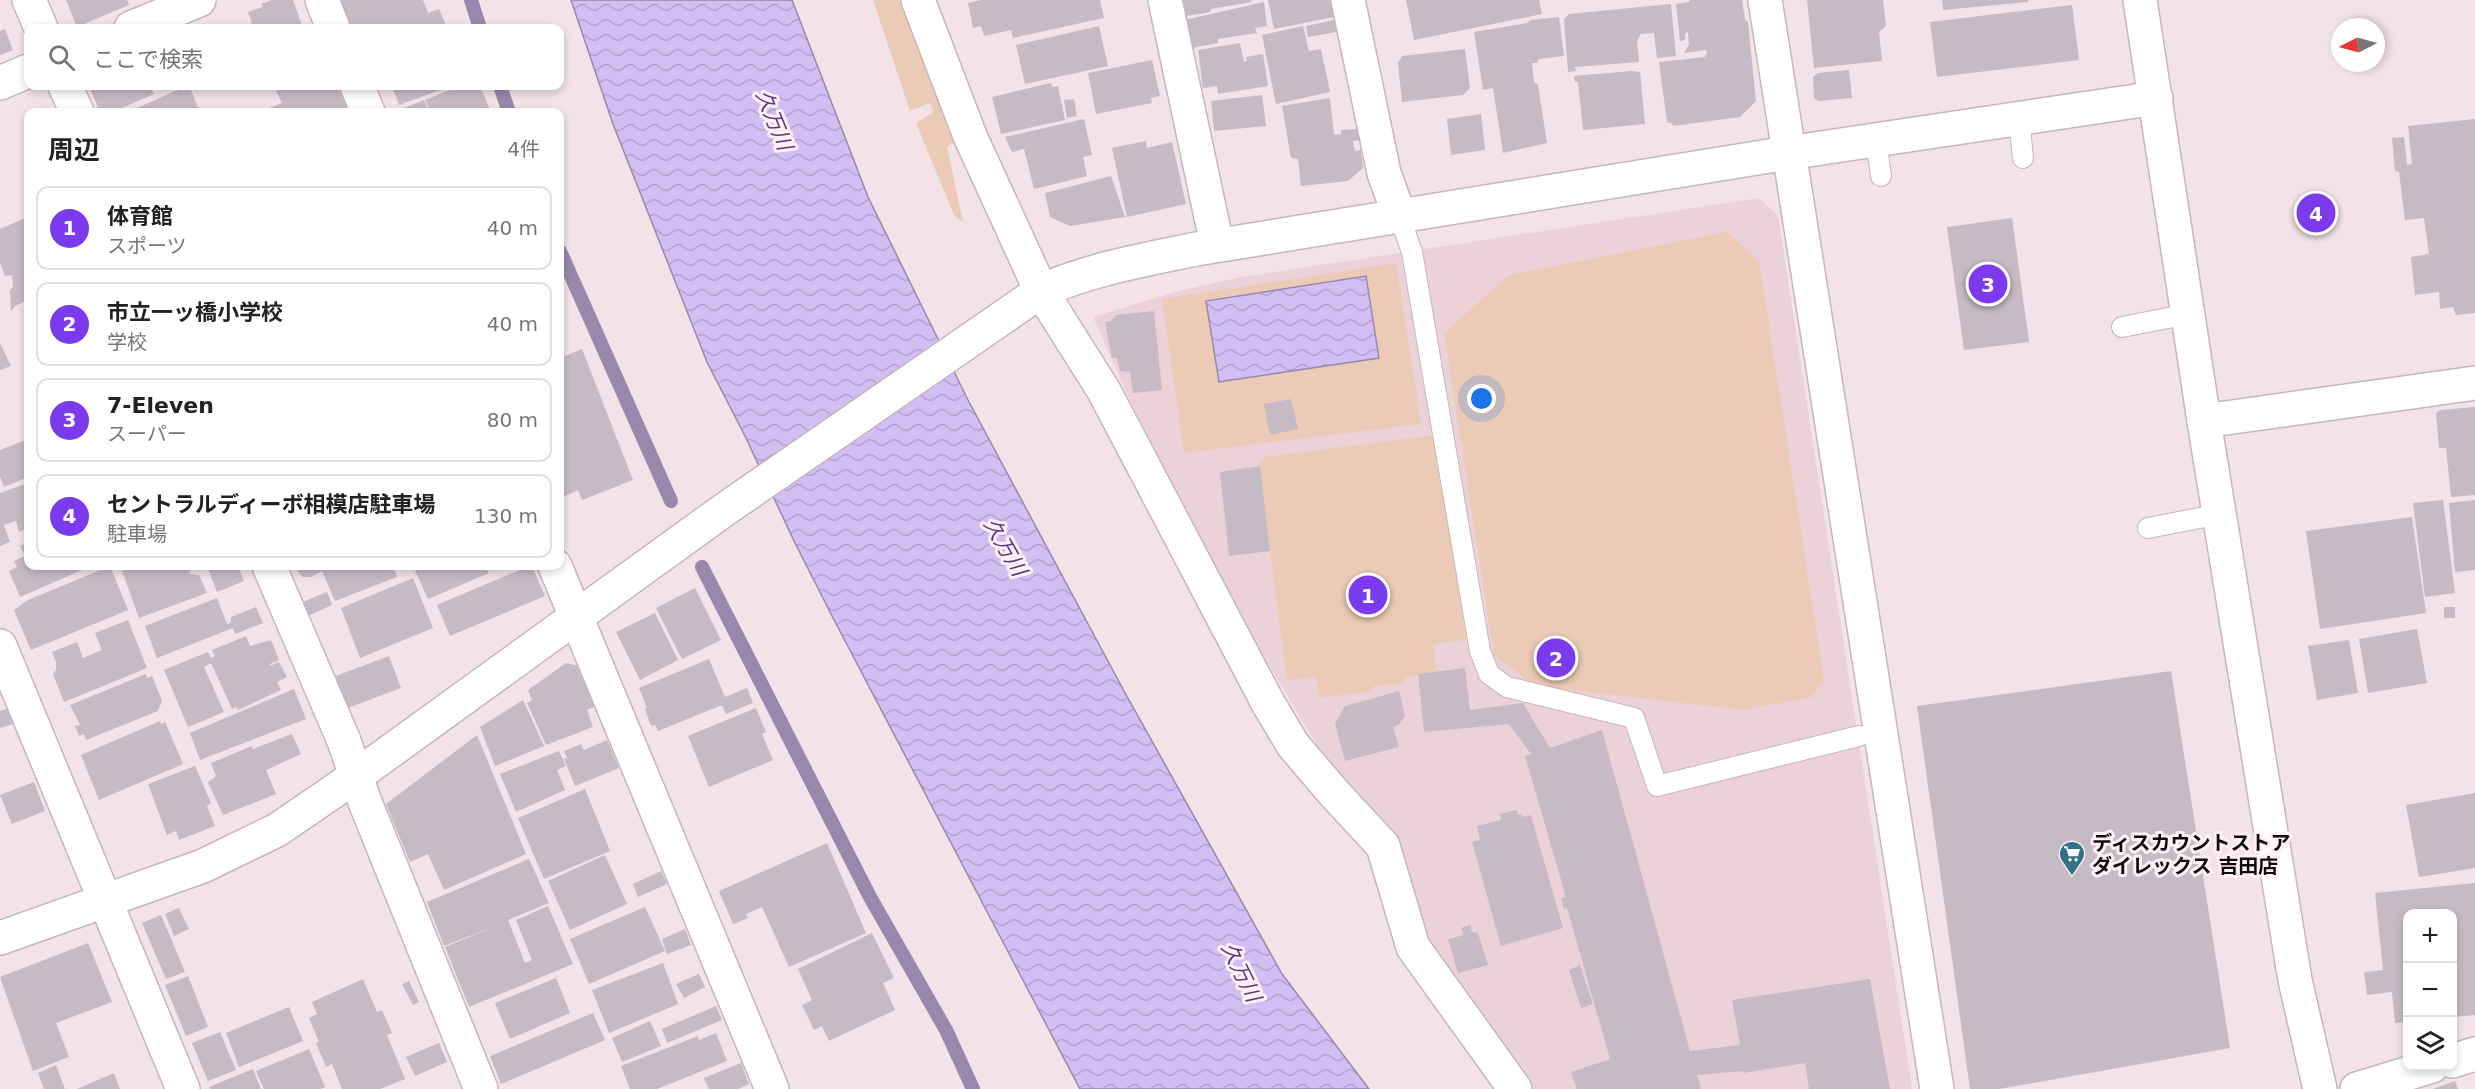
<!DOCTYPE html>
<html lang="ja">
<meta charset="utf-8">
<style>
body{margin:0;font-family:"DejaVu Sans","Noto Sans JP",sans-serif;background:#f6f6f6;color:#222}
.controls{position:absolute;right:18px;bottom:18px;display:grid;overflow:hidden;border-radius:12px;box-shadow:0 3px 9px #0003}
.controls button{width:54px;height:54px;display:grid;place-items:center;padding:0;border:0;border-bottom:2px solid #e0e0e0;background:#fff;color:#222;font:30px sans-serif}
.compass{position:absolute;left:2331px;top:18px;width:54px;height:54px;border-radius:50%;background:#fff;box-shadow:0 3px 9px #0003;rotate:264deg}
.you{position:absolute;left:1482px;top:399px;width:21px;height:21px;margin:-15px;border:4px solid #fff;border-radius:50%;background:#1a73e8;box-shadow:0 0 0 9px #1a73e833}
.badge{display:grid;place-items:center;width:39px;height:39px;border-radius:50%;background:#7c3aed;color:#fff;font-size:20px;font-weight:700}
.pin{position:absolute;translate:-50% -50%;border:3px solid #fff;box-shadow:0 2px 6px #0006}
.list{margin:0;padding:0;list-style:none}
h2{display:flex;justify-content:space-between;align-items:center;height:78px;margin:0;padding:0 24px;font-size:26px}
h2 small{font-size:20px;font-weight:400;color:#767676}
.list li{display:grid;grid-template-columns:39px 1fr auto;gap:18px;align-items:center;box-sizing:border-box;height:84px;margin:0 12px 12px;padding:0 12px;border:2px solid #e0e0e0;border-radius:12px}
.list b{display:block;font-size:22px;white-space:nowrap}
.list p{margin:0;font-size:20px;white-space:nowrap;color:#767676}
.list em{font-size:20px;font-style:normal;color:#767676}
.icon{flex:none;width:33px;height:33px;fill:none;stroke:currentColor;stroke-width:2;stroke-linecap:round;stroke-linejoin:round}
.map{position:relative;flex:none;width:2475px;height:1089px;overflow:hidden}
.search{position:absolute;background:#fff;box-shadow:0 3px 9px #0003;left:24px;top:24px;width:540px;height:66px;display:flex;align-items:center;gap:15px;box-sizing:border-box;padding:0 21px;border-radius:12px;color:#767676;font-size:22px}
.panel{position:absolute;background:#fff;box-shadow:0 3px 9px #0003;left:24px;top:108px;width:540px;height:462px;border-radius:12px}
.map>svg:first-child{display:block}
</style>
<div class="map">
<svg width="2475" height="1089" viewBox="0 0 2475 1089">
<defs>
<pattern id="water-waves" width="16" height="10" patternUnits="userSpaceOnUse" patternTransform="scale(1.5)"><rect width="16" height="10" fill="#d2bef3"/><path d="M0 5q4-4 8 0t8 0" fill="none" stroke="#b3a2cf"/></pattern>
</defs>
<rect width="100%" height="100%" fill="#f3e2e7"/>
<!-- built -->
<path fill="#ebd2d9" d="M1759 198 1778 215 1912 1089H1531L1425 934 1400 848 1390 829 1329 765 1233 605 1134 409 1093 317 1182 290 1242 277Z"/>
<!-- green -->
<path fill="#ebcbb6" d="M873 0H905L960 138 947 147 963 222 954 215 916 123 934 112 930 103 910 111Z
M1727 232 1759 261 1824 680 1812 697 1743 710 1535 686 1494 655 1444 333 1509 275Z
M1396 263 1421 424 1184 453 1162 299Z
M1436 435 1466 640 1433 644 1437 672 1406 677 1405 683 1374 686 1371 691 1319 698 1316 677 1287 680 1259 464 1265 457Z"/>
<!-- water -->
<path fill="url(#water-waves)" stroke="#9888ae" stroke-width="1.5" d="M571 0H792L868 197 969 402 1124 691 1282 974 1369 1089H1080L832 616 794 541 745 436 707 362 613 124Z
M1366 276 1379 358 1219 382 1206 301Z"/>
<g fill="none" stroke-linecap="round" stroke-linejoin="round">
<!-- stream -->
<path stroke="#9888ae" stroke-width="14" d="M471 0 480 28
M500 86 509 112
M560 251 671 501
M702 567 870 897 946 1030 973 1089"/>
</g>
<!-- building -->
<path fill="#c6bac4" d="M66 0H127L129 5 77 27Z
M272 0H293L303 28H249L248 25 252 23 248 12 263 7 261 4Z
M338 0H423L428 13 439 9 447 28H357L355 24 348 26Z
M981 0H1100L1104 18 1013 38 1011 30 984 36 981 26 973 28 968 3Z
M1178 0H1251V2L1211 9 1210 12 1181 17Z
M1268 0H1331L1334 17 1274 29Z
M1406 0H1539L1542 14 1414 40Z
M1690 0H1742L1745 20 1748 22 1756 101 1740 117 1673 126 1672 123 1667 122 1659 62 1705 57 1707 53 1706 50 1684 53 1689 45 1688 32 1685 34V40L1680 41 1676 4 1689 2Z
M1807 0H1883L1886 26 1879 32 1882 61 1814 68Z
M1942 0H2028V2L1943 10Z
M1264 2 1267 26 1255 28 1257 33 1218 39V43L1191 48 1185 20Z
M1671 4 1676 56 1657 58 1654 33 1641 34 1637 41 1639 62 1575 67 1576 71 1568 72 1564 19 1569 14Z
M2072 5 2079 60 1937 77 1930 22Z
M1559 17 1564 56 1538 59 1537 63H1532L1534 82 1538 85 1547 143 1503 153 1493 88 1483 90 1474 32 1527 23 1531 20Z
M1334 20 1336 32 1308 37 1306 26Z
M1099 26 1108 66 1025 84 1016 45Z
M1303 26 1309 51 1321 49 1330 92 1276 104 1262 35Z
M5 29 13 50 0 55V31Z
M1240 43 1244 62 1247 61 1246 57 1263 54 1268 86 1218 94 1217 86 1203 88 1198 50Z
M1465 49 1470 88 1463 95 1402 102 1398 63 1402 56Z
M1152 60 1160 96 1151 98 1152 103 1096 114 1088 73Z
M1849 70 1852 98 1819 101 1814 98 1813 77 1818 73Z
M1632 71 1640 72 1645 124 1583 130 1578 82H1575L1574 76Z
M1051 83 1052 87 1058 86 1065 120 1001 134 992 97Z
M89 86H150L154 94 113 112H100Z
M288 86H337L349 112H259L282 103 276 91Z
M392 86H451L399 105Z
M460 86H480L491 112H431L425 100Z
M182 88 183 91 190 88 200 112H128Z
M1262 95 1266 126 1214 131 1211 101Z
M1330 98 1334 135 1341 134V130L1358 129 1360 140 1353 141 1355 151 1361 150 1363 168 1348 181 1301 186 1298 159 1291 158 1282 106Z
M1074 99 1077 116 1067 118 1064 100Z
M424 100 429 112H394Z
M1481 114 1485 150 1451 155 1447 119Z
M1084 119 1092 155 1083 157 1087 176 1034 189 1024 149 1012 152 1005 137Z
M2475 119V313L2456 315 2453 307 2440 309 2439 292 2415 295 2411 257 2429 254 2424 218 2405 220 2399 172 2395 171 2392 138 2404 137 2407 165 2412 164 2408 126Z
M1146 141 1147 148 1172 142 1186 204 1127 217 1112 148Z
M1111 176 1125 217 1070 226 1050 217 1045 193Z
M28 217V315L24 302 15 306 11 311 10 290 13 287 12 275 5 276 0 262V229Z
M2012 218 2029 342 1964 350 1947 227Z
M1154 311 1162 390 1133 393 1130 372 1120 371 1117 358H1112L1105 322 1111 321 1116 315Z
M0 343 11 366 0 370Z
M582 349 633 480 582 500 578 490 563 497 560 489V358Z
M1291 399 1298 429 1270 435 1264 404Z
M2475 407V495L2451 497 2446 448H2439L2436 413 2440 410Z
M28 439V477L4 487 0 477V450Z
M1260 466 1270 551 1229 556 1220 472Z
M28 483V528L19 532 16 521 4 525 10 542 0 546V493Z
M2443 500 2455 593 2425 597 2413 503Z
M2475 500V570L2455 572 2449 503Z
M2412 517 2426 613 2320 629 2306 531Z
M28 542V566H91L20 597 9 571 17 567 14 561 25 556 20 546Z
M110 566 128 610 31 650 14 610 28 600Z
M137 566H189L190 574 199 575 207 593 139 618 122 571Z
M207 566H238L244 581 217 592Z
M299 566H393L397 577 335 601 322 571 311 577H303L298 572Z
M413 566H485L489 573 428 599Z
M529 566H532L545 596 450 636 437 605Z
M413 578 433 628 360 658 341 608Z
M695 588 721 640 682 659 656 608Z
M327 592 332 605 308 616 303 602Z
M217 598 227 624 231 623V617L256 607 263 623 235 634 233 628 157 658 145 626Z
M2444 607H2455V618H2444Z
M655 613 678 660 640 680 616 632Z
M128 620 147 668 64 702 53 674 56 670V662L52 652 77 642 83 658 102 650 95 633Z
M2417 629 2427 683 2368 693 2359 639Z
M246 636 250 646 271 640 279 660 270 664V666L279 662 287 677 277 682 281 690 238 710 236 707 232 709 211 663 204 667 224 712 188 727 164 670 208 652 211 658 215 656 212 650Z
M2349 640 2358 693 2317 700 2308 646Z
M389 656 401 688 348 708 336 676Z
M709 659 725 697 747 688 753 703 726 714 722 705 658 731 655 725 651 726 645 709 647 708 639 688Z
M566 663 579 666 594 707 587 710 593 727 546 745 527 703 532 700 528 690Z
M1465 668 1470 710 1523 703 1550 748 1602 730 1690 1051 1740 1045 1732 1000 1870 979 1890 1089H1809L1805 1063 1743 1073V1071L1697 1075 1701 1089H1577L1571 1072 1610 1059 1567 908 1564 909 1561 898 1566 897 1525 756 1531 754 1509 724 1424 732 1418 674Z
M2171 671 2230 1048 1999 1089H1970L1917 706Z
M146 674 147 678 152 676 162 701 158 711 86 740 84 734 79 736 75 726 80 725 70 705Z
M294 689 306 719 200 760 190 733Z
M1399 691 1405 715 1399 725 1393 727 1399 747 1345 761 1335 724 1345 706Z
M523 700 544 746 495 766 480 727Z
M756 708 766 732 762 734 773 760 709 787 688 736Z
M7 709 13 724 0 728V711Z
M160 721 161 724 165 722 183 764 99 800 81 755Z
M292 734 301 754 266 770 276 794 223 815 208 782 216 776 211 763 252 746 253 749Z
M477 735 526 854 444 890 428 854 410 862 386 804Z
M607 740 619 768 575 786 564 759 567 758 564 751 581 744 584 750Z
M559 751 566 766 557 770 565 790 516 812 500 774Z
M195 766 211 803 207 806 215 826 179 840 176 831 167 835 148 784Z
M34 782 45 811 12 824 0 795Z
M585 789 610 851 544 879 518 818Z
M2475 793V868L2419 877 2406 805Z
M1516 810 1518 815 1521 814 1524 817 1531 815 1563 928 1501 946 1472 842 1480 840 1477 826 1501 820 1500 814Z
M827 843 866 933 789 967 762 907 746 914 748 918 733 924 719 891Z
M605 855 627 904 570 930 548 881Z
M529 859 549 903 508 920 525 963 532 960 516 920 548 906 573 964 469 1007 445 947 498 925 444 946 427 902Z
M661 871 667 884 638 897 633 884Z
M2475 883V1015L2452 1017V914H2408V1022L2395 1023 2392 992 2367 995 2364 972 2383 970 2375 893Z
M645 907 665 951 589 984 570 939Z
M179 908 189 929 174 936 165 914Z
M161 915 185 972 166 979 142 923Z
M1470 925 1472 932 1478 933 1488 965 1458 973 1448 939 1464 935 1461 928Z
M685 929 691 945 667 954 662 939Z
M872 933 894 978 883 983 895 1010 829 1041 822 1026 814 1030 802 1005 812 1000 798 969Z
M88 943 112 1002 56 1023 69 1057 33 1071 0 977Z
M663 963 678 1004 609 1033 592 990Z
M1580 965 1593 1004 1581 1008 1569 970Z
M699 974 705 987 684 998 676 984Z
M188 976 208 1027 186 1036 165 985Z
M556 978 570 1013 510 1039 495 1003Z
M363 979 377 1012 382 1010 392 1033 387 1035 405 1079 380 1089H342L332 1064 326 1067 316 1043 319 1042 309 1018 317 1014 312 1002Z
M409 981 419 1002 413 1005 402 984Z
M716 1006 722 1020 667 1043 662 1029Z
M289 1007 303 1041 239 1067 226 1033Z
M593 1013 605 1040 501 1084 490 1056Z
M650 1021 661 1046 622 1062 612 1038Z
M220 1032 236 1070 208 1081 192 1043Z
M716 1033 727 1061 657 1089H630L621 1066 698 1036 699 1040Z
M439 1043 447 1062 415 1076 406 1057Z
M309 1049 325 1087 320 1089H264L256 1071Z
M741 1063 749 1084 738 1089H709L704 1078Z
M56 1065 65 1089H44L38 1073Z
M253 1069 261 1089H210L209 1087Z
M114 1073 120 1089H77Z
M2455 1081 2458 1089H2433Z"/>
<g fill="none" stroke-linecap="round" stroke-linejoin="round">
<defs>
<path id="service" d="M2019 118 2023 158
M1876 139 1881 176
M1399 215 1412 252 1480 651 1489 674 1507 687 1634 718 1657 786 1859 736
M2122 327 2188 314
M2148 528 2220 514"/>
<path id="minor" d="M29 0 41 28
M322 0 333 28
M918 0 970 136 1041 291 1104 391 1268 703 1293 745 1334 793 1383 846 1413 947 1515 1089
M1165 0 1217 245
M1348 0 1384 173 1399 215
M1765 0 1937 1089
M131 28 199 0
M0 83 28 71
M65 86 77 112
M357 86 368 112
M2204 421 2475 383
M269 566 344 741 365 802 481 1089
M555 566 772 1089
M0 646 183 1089
M2452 1061 2475 1054
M2357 1089 2432 1066"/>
<path id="tertiary" d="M2140 0 2204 421 2295 980 2320 1089
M0 938 203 866 277 830 356 776 724 510 1041 291C1091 269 1143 260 1196 249L1788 153 2156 98"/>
</defs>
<!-- service casing -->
<use href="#service" stroke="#c6b6ba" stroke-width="22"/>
<!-- minor casing -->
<use href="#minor" stroke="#c6b6ba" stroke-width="36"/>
<!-- tertiary casing -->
<use href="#tertiary" stroke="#c6b6ba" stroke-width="36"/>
<!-- service -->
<use href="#service" stroke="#fff" stroke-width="20"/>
<!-- minor -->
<use href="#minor" stroke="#fff" stroke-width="33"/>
<!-- tertiary -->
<use href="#tertiary" stroke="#fff" stroke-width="33"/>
</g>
<!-- icons -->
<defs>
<symbol id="supermarket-pin" viewBox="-11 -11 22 30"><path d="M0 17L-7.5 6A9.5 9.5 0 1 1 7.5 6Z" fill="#2e7283" stroke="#fef0f4"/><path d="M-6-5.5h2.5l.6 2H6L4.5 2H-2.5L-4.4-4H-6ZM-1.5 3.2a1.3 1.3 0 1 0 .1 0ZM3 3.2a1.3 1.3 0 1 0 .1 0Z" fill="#fff"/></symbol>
</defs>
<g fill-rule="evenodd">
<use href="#supermarket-pin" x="2057" y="839" width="30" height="40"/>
</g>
<g text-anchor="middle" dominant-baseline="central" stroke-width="6" stroke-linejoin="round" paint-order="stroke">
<!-- poi labels -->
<g font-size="20" font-weight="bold" fill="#0f0a0c" stroke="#fef0f4" text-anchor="start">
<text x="2092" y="843">ディスカウントストア<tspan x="2092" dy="23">ダイレックス 吉田店</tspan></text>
</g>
<!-- water labels -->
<g font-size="21" font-style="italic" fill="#553979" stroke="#fef0f4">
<text transform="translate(774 120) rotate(68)">久万川</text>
<text transform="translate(1005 547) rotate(60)">久万川</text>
<text transform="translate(1241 972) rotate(64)">久万川</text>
</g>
</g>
</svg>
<div class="controls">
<button>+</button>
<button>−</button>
<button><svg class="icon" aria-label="layers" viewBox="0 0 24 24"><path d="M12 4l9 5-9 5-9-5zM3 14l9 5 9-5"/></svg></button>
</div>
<svg class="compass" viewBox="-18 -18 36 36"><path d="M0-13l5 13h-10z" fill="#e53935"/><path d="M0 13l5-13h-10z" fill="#767676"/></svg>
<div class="you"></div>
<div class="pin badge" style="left:1368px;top:595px">1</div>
<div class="pin badge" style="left:1556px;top:658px">2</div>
<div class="pin badge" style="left:1988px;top:284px">3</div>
<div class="pin badge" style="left:2316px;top:213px">4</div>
<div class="search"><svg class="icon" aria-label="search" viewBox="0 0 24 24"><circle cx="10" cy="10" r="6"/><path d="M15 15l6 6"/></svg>ここで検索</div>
<section class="panel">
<h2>周辺<small>4件</small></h2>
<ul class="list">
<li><span class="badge">1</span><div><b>体育館</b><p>スポーツ</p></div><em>40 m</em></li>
<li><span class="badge">2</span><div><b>市立一ッ橋小学校</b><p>学校</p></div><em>40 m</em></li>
<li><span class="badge">3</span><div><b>7-Eleven</b><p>スーパー</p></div><em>80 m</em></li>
<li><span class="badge">4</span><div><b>セントラルディーボ相模店駐車場</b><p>駐車場</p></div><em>130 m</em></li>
</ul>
</section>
</div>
